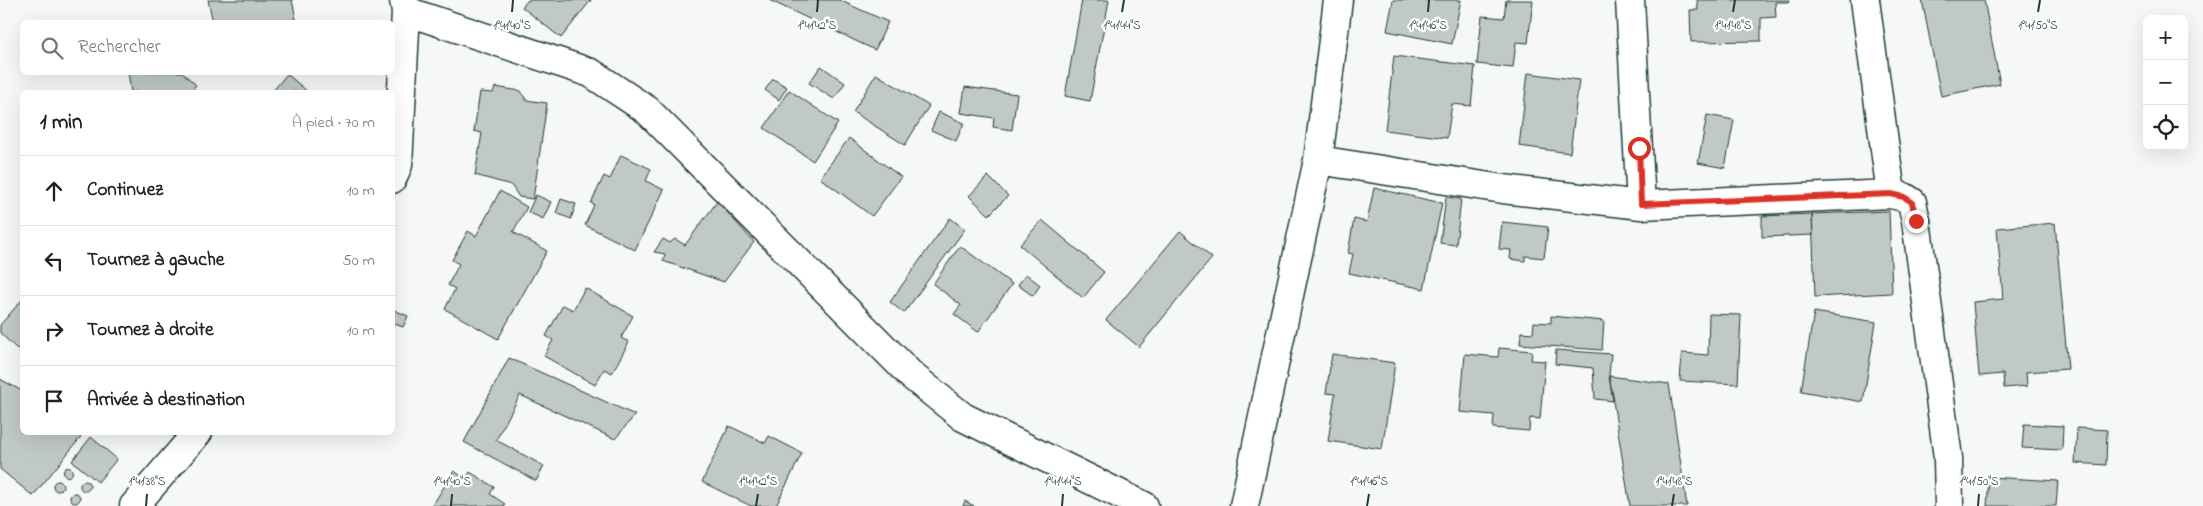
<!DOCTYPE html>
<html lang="fr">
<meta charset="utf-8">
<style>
body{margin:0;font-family:"Indie Flower",sans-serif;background:#f2f2f2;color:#222}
.controls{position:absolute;right:15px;top:15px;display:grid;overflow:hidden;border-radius:8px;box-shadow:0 5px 20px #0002}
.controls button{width:45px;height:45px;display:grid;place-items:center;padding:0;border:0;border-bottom:1px solid #e0e0e0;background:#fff;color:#222;font:25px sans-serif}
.stop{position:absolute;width:15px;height:15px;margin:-11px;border:4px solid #d93025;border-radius:50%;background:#fff}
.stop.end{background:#d93025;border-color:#fff;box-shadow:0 1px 5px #0008}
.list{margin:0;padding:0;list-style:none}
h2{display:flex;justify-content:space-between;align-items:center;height:65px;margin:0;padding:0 20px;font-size:21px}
h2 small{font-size:16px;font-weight:400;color:#767676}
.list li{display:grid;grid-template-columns:32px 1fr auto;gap:15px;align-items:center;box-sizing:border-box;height:70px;padding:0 20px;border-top:1px solid #e0e0e0}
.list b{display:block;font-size:19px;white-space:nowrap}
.list em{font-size:16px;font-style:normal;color:#767676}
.icon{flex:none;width:28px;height:28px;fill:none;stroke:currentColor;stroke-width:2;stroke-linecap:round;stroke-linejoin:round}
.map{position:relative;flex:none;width:2203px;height:506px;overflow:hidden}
.search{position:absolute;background:#fff;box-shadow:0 5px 20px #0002;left:20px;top:20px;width:375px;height:55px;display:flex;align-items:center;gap:12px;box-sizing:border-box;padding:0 18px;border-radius:8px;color:#767676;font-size:19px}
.panel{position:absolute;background:#fff;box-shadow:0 5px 20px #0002;left:20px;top:90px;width:375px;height:345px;border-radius:8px}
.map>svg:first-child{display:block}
</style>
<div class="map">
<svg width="2203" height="506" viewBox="0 0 2203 506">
<rect width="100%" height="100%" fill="#f6f7f7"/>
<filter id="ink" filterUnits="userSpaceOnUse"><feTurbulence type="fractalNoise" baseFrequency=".02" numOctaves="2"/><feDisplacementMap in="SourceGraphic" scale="10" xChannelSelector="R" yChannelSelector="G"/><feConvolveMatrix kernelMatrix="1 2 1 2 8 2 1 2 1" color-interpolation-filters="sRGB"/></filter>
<g filter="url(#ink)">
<!-- building -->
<path fill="#c0c9c6" stroke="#1f3d34" d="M208 0H292L296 19 281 22H213Z
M528 0H591L561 38 522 7Z
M769 0H839L888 22 875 50Z
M1082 0H1109L1090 101 1065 96Z
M1393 0H1461L1452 44 1387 31Z
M1506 0H1533L1528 43 1516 42 1513 68 1477 64 1482 16 1504 18Z
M1697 0H1790V2H1775L1776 17 1761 18V41L1691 42 1690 10H1698Z
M1922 0H1984L2000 84 1941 96Z
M1394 56 1475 66 1471 106 1452 104 1447 138 1385 130Z
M821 66 845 83 834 99 809 83Z
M128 72H182L196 85 190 92H131Z
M1528 73 1579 80 1570 153 1519 146Z
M287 74 308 92H272Z
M876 74 929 106 905 145 853 112Z
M773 79 787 87 779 100 765 90Z
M495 87 521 91 526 100 547 103 533 199 519 197 511 185 475 175 482 133 474 131 480 92 493 93Z
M965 87 1017 94 1012 130 993 127 994 118 961 113Z
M789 90 838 123 813 161 764 128Z
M939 112 964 123 956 141 931 130Z
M1707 115 1734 120 1725 168 1698 163Z
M849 138 901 177 872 216 820 178Z
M621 155 651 169 646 181 664 190 635 250 585 225 594 205 591 203 604 176 610 179Z
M988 176 1008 196 989 215 969 196Z
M1374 188 1442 203 1424 289 1349 273 1353 254 1348 253 1354 219 1367 222Z
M500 191 527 207 513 232 547 251 498 339 445 309 455 289 448 285 459 264 452 260 468 231 476 236Z
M536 195 551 202 543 219 528 212Z
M1446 197 1461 199 1456 245 1440 243Z
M561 199 576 204 571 219 556 213Z
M719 199 728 207 727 212 754 242 724 282 663 261 665 254 654 252 663 239 670 243 675 239 685 245Z
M1889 211 1892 293 1815 297 1812 214Z
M1812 214 1813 235 1762 237V216Z
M950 218 965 229 904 313 890 302Z
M1042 220 1104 272 1083 298 1020 245Z
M1502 222 1548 227 1544 258 1525 256V261L1510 259 1511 250 1499 249Z
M2055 223 2068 369 2026 372 2027 386 2004 388 2003 374 1979 376 1973 302 2003 299 1997 228Z
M1180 231 1212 258 1139 347 1106 320Z
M960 246 1012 284 978 332 954 314 961 305 933 284Z
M1026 274 1040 285 1033 296 1018 285Z
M585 288 633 316 621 338 629 342 612 373 604 369 595 385 544 356 553 340 546 336 563 305 573 310Z
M22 300V344L17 349 0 333V325Z
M394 310 408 316 403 327 392 323Z
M1814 312 1876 322 1863 402 1801 391Z
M1709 314 1741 315 1738 384 1680 381 1682 353 1708 355Z
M1551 316 1604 321 1602 350 1520 344 1521 332 1533 333 1534 322 1551 323Z
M1499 348 1532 351 1531 360 1545 361 1540 419 1530 418 1529 431 1493 428 1494 415 1460 412 1465 354 1498 357Z
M1556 350 1611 354 1609 376 1614 401 1595 399 1593 368 1555 364Z
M1332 354 1395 363 1382 449 1328 441 1335 394 1326 393Z
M509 358 635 415 615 439 520 395 496 440 544 466 536 481 464 442Z
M1609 376 1669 384 1687 506H1630Z
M0 379 22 391V432H75L81 437 33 496 0 469Z
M2024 424 2063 426 2062 450 2022 448Z
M729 426 765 443 769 436 802 453 776 506H751L702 482Z
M2077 428 2107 430 2106 465 2075 463Z
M91 437 117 459 98 482 72 461Z
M63.5 472a4.5 4.5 0 1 1 9 0a4.5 4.5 0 1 1-9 0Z
M454 471 466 479 470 472 494 487 490 494 505 504 504 506H432Z
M1989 477 2058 481 2056 506H1987Z
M80 486a5 5 0 1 1 10 0a5 5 0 1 1-10 0Z
M53 486a5 5 0 1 1 10 0a5 5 0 1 1-10 0Z
M70 498a5 5 0 1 1 10 0a5 5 0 1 1-10 0Z
M965 501 974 506H963Z"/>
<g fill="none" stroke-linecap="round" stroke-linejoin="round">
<defs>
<path id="minor" d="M1630 0 1641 205
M1865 0 1891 194 1904 197 1912 202 1916 221 1948 458 1949 506
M406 11 591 73 647 110 912 376 963 417 1144 506
M1318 160 1503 189 1641 205 1891 194
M392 179 398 165 406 11 404 0
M134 506 198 432
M1244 506 1318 160 1338 0"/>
</defs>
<!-- minor casing -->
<use href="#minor" stroke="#1f3d34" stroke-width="31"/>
<!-- minor -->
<use href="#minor" stroke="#fff" stroke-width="28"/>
</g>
</g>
<g fill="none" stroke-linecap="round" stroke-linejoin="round" filter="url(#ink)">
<!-- route -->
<path stroke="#d93025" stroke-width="6" d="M1639 148 1641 204 1891 194 1904 197 1912 202 1916 221"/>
</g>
<!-- ticks -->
<path fill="none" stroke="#1f3d34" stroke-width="2" d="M512 12 513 0M817 12 818 0M1122 12 1124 0M1428 12 1429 0M1733 12 1735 0M2038 12 2040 0M146 506 147 494M451 506 452 494M756 506 758 494M1062 506 1063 494M1367 506 1369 494M1672 506 1674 494M1978 506 1979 494"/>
<g font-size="12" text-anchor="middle" fill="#1f3d34" stroke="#fff" stroke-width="4.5" stroke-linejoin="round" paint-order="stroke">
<text x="512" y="29">1°41'40"S</text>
<text x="817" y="29">1°41'42"S</text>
<text x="1122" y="29">1°41'44"S</text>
<text x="1428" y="29">1°41'46"S</text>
<text x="1733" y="29">1°41'48"S</text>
<text x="2038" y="29">1°41'50"S</text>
<text x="147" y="485">1°41'38"S</text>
<text x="452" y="485">1°41'40"S</text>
<text x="758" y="485">1°41'42"S</text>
<text x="1063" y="485">1°41'44"S</text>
<text x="1369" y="485">1°41'46"S</text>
<text x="1674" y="485">1°41'48"S</text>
<text x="1979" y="485">1°41'50"S</text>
</g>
</svg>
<div class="controls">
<button>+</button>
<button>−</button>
<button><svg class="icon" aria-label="locate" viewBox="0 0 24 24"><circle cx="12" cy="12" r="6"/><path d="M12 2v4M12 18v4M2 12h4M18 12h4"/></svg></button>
</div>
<div class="stop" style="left:1639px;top:148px"></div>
<div class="stop end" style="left:1916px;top:221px"></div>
<div class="search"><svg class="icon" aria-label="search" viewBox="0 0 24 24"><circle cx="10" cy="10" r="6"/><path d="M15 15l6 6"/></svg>Rechercher</div>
<section class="panel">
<h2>1 min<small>À pied · 70 m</small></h2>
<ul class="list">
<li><svg class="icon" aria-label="ahead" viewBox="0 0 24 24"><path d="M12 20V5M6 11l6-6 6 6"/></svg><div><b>Continuez</b></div><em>10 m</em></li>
<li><svg class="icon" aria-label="left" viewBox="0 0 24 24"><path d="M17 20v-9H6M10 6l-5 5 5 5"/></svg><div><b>Tournez à gauche</b></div><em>50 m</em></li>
<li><svg class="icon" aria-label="right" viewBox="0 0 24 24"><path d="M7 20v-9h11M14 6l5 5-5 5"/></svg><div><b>Tournez à droite</b></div><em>10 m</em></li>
<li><svg class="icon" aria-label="arrive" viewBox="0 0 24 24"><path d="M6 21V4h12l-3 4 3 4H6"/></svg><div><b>Arrivée à destination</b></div></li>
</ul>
</section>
</div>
